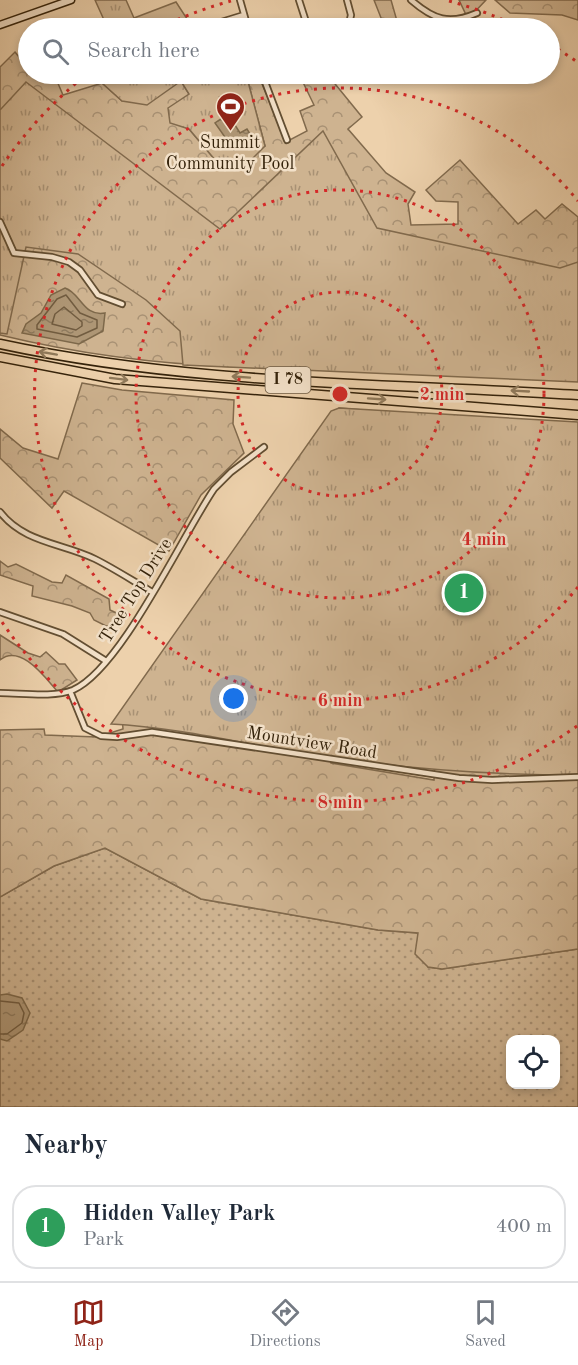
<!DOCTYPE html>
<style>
body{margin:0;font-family:"Old Standard TT",serif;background:#f6f6f7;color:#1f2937}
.controls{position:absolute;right:18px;bottom:18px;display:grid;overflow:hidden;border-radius:12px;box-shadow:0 3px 9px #0003}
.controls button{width:54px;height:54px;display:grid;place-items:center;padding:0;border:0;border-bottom:2px solid #e0e1e3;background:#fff;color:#1f2937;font:30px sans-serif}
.you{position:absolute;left:234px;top:699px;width:21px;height:21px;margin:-15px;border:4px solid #fff;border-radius:50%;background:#1a73e8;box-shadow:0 0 0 9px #1a73e833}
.badge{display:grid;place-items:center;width:39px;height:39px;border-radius:50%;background:#8f2418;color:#fff;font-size:20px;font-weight:700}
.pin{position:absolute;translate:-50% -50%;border:3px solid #fff;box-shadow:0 2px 6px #0006}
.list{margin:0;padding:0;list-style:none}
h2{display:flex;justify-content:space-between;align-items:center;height:78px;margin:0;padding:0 24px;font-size:26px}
h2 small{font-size:20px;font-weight:400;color:#747a83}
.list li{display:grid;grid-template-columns:39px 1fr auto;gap:18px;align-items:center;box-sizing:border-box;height:84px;margin:0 12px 12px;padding:0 12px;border:2px solid #e0e1e3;border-radius:24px}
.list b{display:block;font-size:22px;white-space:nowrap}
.list p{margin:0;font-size:20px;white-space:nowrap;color:#747a83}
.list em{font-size:20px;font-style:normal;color:#747a83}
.icon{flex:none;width:33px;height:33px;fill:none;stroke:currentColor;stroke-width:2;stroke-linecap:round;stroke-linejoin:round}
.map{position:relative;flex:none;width:578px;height:1107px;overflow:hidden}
.search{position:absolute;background:#fff;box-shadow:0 3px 9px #0003;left:18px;right:18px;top:18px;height:66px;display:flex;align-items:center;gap:15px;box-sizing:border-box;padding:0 21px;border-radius:33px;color:#747a83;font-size:22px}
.sheet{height:174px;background:#fff}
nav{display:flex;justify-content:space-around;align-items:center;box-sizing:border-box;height:84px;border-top:2px solid #e0e1e3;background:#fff;font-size:16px;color:#747a83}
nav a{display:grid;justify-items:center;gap:3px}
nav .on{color:#8f2418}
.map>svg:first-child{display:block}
</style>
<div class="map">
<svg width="578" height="1107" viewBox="0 0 578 1107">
<defs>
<pattern id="grass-dots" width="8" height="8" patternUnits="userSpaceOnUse" patternTransform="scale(1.5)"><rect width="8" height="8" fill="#ceb390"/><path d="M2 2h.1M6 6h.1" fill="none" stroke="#a89174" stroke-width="1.8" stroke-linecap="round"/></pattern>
<pattern id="forest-crowns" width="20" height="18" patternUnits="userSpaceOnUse" patternTransform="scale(1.5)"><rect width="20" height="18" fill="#ceb390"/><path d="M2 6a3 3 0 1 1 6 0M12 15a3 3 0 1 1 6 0" fill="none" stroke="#a89174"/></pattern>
<pattern id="park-tufts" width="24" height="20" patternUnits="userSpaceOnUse" patternTransform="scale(1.5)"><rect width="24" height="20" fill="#ceb390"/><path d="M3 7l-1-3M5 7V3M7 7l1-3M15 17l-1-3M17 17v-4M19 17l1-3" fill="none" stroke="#a89174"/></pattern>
<pattern id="water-ripples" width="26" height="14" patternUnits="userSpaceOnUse" patternTransform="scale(1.5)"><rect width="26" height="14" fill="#ae9675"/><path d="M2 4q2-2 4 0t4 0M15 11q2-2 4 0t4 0" fill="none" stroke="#8e7a5e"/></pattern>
</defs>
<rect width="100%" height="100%" fill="#edd1ac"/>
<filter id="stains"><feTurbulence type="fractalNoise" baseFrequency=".00333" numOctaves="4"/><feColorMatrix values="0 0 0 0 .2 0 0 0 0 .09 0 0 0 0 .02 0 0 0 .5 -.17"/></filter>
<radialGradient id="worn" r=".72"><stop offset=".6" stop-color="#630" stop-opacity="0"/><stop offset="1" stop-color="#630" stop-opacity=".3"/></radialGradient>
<!-- grass -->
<path fill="url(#grass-dots)" stroke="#816a4d" stroke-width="1.5" fill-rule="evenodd" d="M105 848 201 899 378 930 418 933 428 967 442 969 578 949V1107H0V897L54 866ZM510 1040H556V1084H510Z"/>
<!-- forest -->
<path fill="url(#forest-crowns)" stroke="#816a4d" stroke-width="1.5" d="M374 0H391L399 28H385Z
M459 0H486L468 19Z
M495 0H578V20L562 15 510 13Z
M15 52 19 57 28 53V74H54L63 95 102 83 122 101 181 81 189 94V129L216 161 265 146 246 74H258L286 142 307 131 300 111 314 105 299 74H327L362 117 348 129 386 173 415 192 408 204 411 225 458 224V202L436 201 426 190 460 160 518 224 536 210 545 219 562 204 578 217V340L237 363 236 367C157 364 78 354 0 335V67Z
M82 383 122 390 234 400 233 424 244 453 201 495 169 551 64 491 52 508 0 458V429L23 448 58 459Z
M339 408 575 427 325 744 331 763 434 780 435 760 578 710V949L442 969 428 967 415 954 418 933 378 930 201 899 105 848 54 866 0 897V730L44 729 45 735 97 737 123 729 122 715Z
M0 561 8 567 16 564 52 582 62 583 66 575 109 599 110 610 123 616 122 625 106 626 94 620 90 613 72 606 32 596 33 586 0 575Z
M0 635 28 653 40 657 46 652 59 664H65L77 680 58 692C46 679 21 643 0 660Z"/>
<!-- park -->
<path fill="url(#park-tufts)" stroke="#816a4d" stroke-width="1.5" d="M95 0H126L134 18 176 2 193 28H104L101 22 104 20Z
M102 74H246L265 146 245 166 233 168 216 161 189 129 170 123 168 108 189 94 181 81 147 105 122 101 102 83Z
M26 82 220 229 323 131 377 228 560 268 578 262V382L183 365 180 331 146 300 78 254 26 247 7 334 0 333V110Z
M339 408 578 422V775C498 775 420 770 341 759 264 749 188 728 111 724L331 411Z"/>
<!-- water -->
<path fill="url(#water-ripples)" stroke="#7d684a" stroke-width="1.5" d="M228 114 240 133 247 129 252 137 234 150 215 123Z
M65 288C81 293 83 317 105 313L103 331 79 344 22 333 26 324 41 313 51 295Z
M7 994 22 998 30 1013 23 1030 7 1041 0 1039V995Z"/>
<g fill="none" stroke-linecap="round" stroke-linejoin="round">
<!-- shore -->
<path stroke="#715c40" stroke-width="1.5" d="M66 295 80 313 97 320V328L77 337 37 329V325L57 299Z
M64 307 82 322V326L76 330 52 324 55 314Z
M0 1001 19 1003 24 1013 22 1023 7 1034H0"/>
<defs>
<path id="street" d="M240 0 248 28
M299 0 308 28
M347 0 351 15 348 28
M411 0C434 20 449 25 477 13
M201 26 205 27 244 15
M262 74 287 140
M0 222 14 253 52 257 69 262 80 270 98 295 122 304
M0 512C24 543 62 543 95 559 115 569 133 581 152 592
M0 612 63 634 106 661
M70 691 85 728 101 736 117 737 152 732 459 778 492 780 578 777
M0 693C22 693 53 698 73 690 121 669 182 536 214 489L231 472 264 447"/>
<path id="secondary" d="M0 25 71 0"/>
<path id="highway" d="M0 344C190 385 385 383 578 395
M0 357 115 379 578 415"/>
</defs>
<!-- street casing -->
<use href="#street" stroke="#624e32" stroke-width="8"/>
<!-- secondary casing -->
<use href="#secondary" stroke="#34220a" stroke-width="9"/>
<!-- highway casing -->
<use href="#highway" stroke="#34220a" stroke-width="11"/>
<!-- street -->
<use href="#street" stroke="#f3e1c9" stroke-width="4.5"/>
<!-- secondary -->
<use href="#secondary" stroke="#f3e1c9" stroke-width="6"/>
<!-- highway -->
<use href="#highway" stroke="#edd1ac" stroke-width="8"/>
</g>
<!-- one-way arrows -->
<defs><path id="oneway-shaft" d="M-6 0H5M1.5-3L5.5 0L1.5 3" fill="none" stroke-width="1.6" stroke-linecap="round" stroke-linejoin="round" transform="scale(1.5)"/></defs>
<g stroke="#907a5b">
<use href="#oneway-shaft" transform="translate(48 353) rotate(-170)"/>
<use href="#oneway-shaft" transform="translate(241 377) rotate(-176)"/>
<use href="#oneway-shaft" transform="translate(119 379) rotate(7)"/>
<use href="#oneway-shaft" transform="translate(520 391) rotate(-177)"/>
<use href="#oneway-shaft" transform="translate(377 399) rotate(4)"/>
</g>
<!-- distance rings -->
<g fill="none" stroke="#d62828" stroke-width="3" stroke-dasharray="3 6">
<circle cx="340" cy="394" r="102"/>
<circle cx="340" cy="394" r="204"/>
<path d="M578 587A306 306 0 1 1 578 201"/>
<path d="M577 726A408 408 0 0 1 2 622M2 166A408 408 0 0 1 86 75M161 27A408 408 0 0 1 231 1M449 1A408 408 0 0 1 519 27M550 44A408 408 0 0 1 577 62"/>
</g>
<!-- icons -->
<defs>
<symbol id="stadium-pin" viewBox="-11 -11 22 30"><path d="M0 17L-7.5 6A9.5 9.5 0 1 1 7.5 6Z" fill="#8f2418" stroke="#f3e1c9"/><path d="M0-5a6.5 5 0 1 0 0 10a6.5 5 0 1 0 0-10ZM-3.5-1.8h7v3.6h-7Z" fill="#fff"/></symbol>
</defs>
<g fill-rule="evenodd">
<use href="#stadium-pin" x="214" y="90" width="33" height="45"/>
</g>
<g text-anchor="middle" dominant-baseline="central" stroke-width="5" stroke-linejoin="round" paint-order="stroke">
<!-- shield labels -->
<rect fill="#f3e1c9" stroke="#6d5b43" stroke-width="1.5" x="265.5" y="367" width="45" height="26" rx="4.5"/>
<g font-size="16" font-weight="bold" fill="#34220a">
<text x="288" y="380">I 78</text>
</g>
<!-- poi labels -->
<g font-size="18" fill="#34220a" stroke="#f3e1c9">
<text x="230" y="143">Summit<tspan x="230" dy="21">Community Pool</tspan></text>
</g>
<!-- street labels -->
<g font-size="18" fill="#34220a" stroke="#f3e1c9">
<text transform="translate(136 591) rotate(-58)">Tree Top Drive</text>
<text transform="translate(312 743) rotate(9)">Mountview Road</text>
</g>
</g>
<circle cx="340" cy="394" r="9" fill="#d62828" stroke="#f3e1c9" stroke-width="3"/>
<g font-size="18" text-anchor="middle" font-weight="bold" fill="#d62828" stroke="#f3e1c9" stroke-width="5" stroke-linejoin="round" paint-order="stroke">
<text x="442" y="400">2 min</text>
<text x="484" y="545">4 min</text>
<text x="340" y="706">6 min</text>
<text x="340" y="808">8 min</text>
</g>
<rect width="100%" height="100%" filter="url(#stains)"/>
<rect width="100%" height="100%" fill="url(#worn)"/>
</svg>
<div class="controls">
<button><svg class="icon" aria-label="locate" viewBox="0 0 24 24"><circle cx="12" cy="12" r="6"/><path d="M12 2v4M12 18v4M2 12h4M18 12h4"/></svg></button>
</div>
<div class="you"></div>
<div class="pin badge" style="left:464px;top:593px;background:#2e9e5b">1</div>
<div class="search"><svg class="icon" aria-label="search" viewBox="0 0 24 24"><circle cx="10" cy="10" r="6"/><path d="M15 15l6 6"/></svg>Search here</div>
</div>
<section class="sheet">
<h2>Nearby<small></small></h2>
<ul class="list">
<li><span class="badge" style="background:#2e9e5b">1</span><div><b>Hidden Valley Park</b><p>Park</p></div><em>400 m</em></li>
</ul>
</section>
<nav>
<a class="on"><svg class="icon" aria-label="map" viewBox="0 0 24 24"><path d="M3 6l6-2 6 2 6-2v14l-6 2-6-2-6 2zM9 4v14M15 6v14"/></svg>Map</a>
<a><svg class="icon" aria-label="directions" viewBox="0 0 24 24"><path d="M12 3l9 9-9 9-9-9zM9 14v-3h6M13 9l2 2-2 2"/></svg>Directions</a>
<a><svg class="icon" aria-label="saved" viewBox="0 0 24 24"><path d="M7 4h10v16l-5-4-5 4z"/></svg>Saved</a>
</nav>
